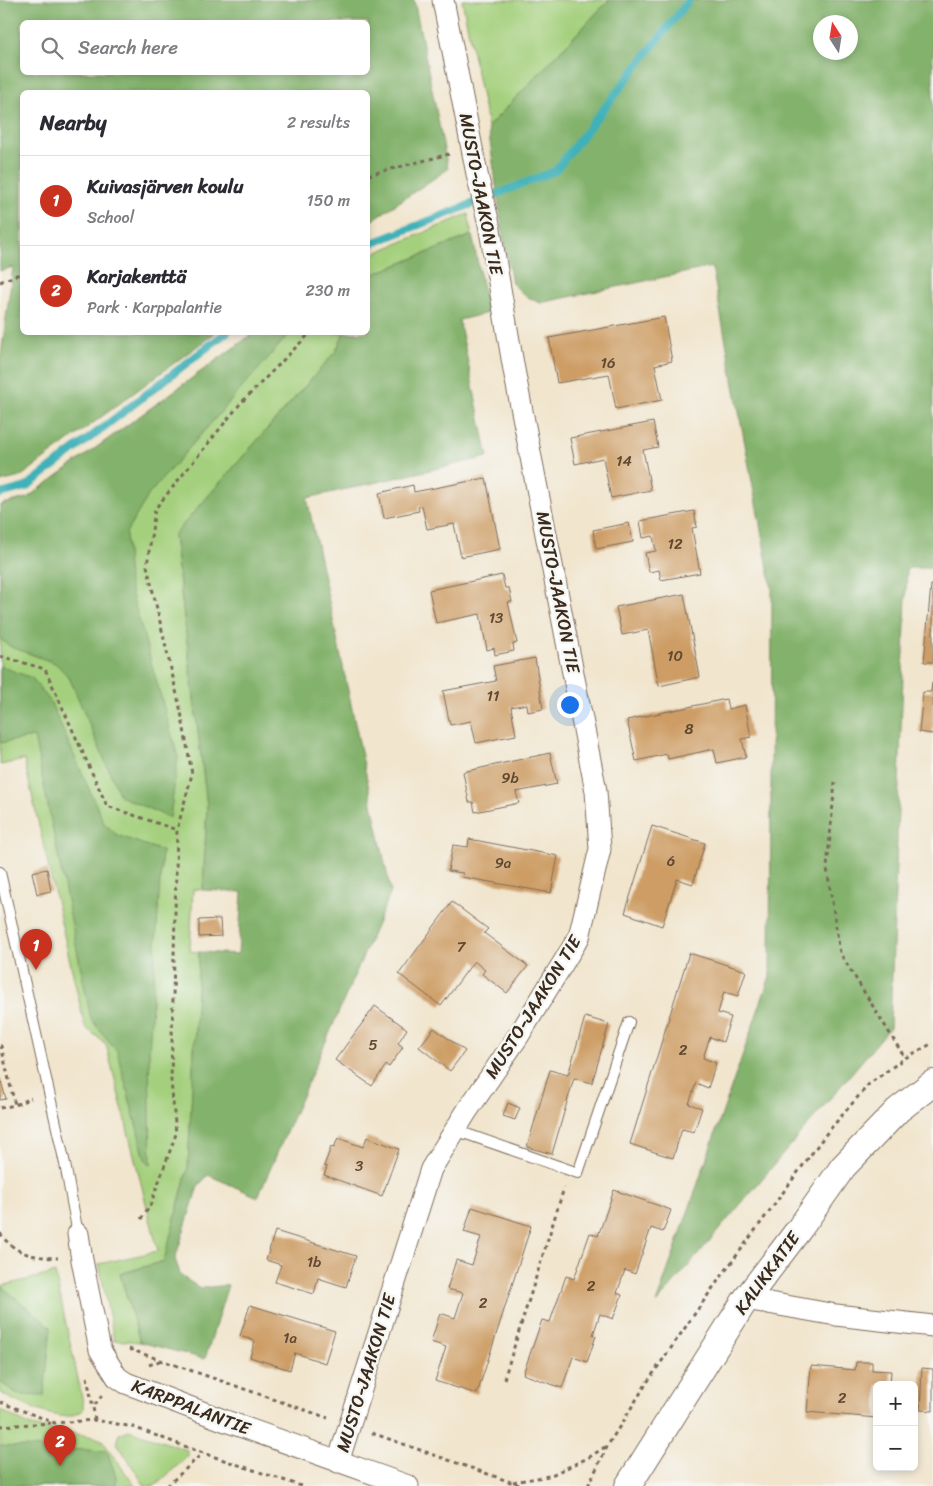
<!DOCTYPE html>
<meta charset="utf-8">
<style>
body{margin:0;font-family:Sriracha,sans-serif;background:#f2f2f3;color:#2b2b33}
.controls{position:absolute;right:15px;bottom:15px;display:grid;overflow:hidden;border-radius:8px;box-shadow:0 2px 8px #0003}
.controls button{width:45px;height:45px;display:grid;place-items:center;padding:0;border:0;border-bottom:1px solid #e1e1e2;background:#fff;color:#2b2b33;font:25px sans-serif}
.compass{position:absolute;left:813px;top:15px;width:45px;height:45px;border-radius:50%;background:#fff;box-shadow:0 2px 8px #0003;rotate:348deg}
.you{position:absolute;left:569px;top:704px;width:18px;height:18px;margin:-12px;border:4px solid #fff;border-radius:50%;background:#1a73e8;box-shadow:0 0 0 8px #1a73e833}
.badge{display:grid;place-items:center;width:32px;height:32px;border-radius:50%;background:#c8321e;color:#fff;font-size:16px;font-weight:700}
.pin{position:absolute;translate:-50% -41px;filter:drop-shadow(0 1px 2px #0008)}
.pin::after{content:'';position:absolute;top:26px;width:18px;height:15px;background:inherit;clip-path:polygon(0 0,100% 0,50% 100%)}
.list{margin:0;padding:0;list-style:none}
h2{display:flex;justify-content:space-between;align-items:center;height:65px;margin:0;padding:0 20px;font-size:21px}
h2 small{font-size:16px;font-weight:400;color:#7c7c81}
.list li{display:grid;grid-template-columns:32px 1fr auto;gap:15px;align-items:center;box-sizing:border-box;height:90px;padding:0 20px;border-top:1px solid #e1e1e2}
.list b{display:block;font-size:19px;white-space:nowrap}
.list p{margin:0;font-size:16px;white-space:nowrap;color:#7c7c81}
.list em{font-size:16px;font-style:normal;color:#7c7c81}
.icon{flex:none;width:28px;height:28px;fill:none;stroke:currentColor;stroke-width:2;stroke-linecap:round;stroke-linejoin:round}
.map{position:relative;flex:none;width:933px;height:1486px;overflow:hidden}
.search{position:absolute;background:#fff;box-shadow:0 2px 8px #0003;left:20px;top:20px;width:350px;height:55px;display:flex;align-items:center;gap:12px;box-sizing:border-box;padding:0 18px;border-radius:8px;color:#7c7c81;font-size:19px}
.panel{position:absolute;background:#fff;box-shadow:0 2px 8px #0003;left:20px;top:90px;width:350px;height:245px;border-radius:8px}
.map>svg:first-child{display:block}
</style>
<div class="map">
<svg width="933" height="1486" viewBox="0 0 933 1486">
<rect width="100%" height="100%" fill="#f6f6f2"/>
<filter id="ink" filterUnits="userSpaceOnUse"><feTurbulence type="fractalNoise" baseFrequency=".02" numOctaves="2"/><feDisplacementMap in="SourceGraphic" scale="10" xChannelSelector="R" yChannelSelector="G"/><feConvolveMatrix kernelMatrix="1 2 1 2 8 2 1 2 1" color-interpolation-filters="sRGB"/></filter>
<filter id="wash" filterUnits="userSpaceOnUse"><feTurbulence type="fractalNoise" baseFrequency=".0096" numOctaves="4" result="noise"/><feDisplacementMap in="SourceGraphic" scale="20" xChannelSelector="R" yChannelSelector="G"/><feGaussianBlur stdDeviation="1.12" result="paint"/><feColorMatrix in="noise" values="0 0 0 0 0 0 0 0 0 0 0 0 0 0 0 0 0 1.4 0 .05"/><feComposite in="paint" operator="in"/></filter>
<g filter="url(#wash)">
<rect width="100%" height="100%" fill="#f1e5cd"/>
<!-- green -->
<path fill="#a4d07d" stroke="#707d4e" d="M462 0H609L488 127Z
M468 214 472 235 369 276 368 279V256Z
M254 333H344L336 351 174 535 207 805 203 890 193 889 190 951 199 952 188 1167 164 1261 120 1274 140 1342 114 1340 99 1264 158 1251 106 1044 85 1027 24 760 0 765V505L27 498Z
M55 1273 83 1402V1410C79 1412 73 1416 68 1416 53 1419 14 1401 0 1393V1382L20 1395 51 1327 1 1286Z
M0 1410 31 1426 94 1437 102 1440 135 1486H0Z
M129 1430 187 1450 188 1452V1456L155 1486H145L117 1443V1439L119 1434Z"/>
<!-- forest -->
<path fill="#83b26c" stroke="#5f6e45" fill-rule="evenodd" d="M0 0H414L448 169 368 223V92H22V332L215 333 20 477 0 482V362L13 267 0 271ZM22 22H368V72H22Z
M609 0H933V568H907L890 1028 656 1304 770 976 772 589 712 267 540 303 524 295 512 283 503 234 488 127ZM820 22H850V52H820Z
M472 235 488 313 459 320 488 457 307 498 391 892 258 1197 208 1175 198 1186 175 1259 181 1276 200 1288 228 1285 205 1359 140 1342 120 1274 164 1261 188 1167 199 952 238 954 242 892 203 890 207 805 174 535 336 351 344 333 368 332V279L369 276Z
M254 333H290L149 494 126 533 129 584 178 757 170 818 120 796 69 677 55 663 11 647 0 639V505L27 498Z
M0 666 32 678 50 701 104 823 117 835 162 851 149 1050 151 1165 145 1159 117 1051 91 1019 34 737 0 743Z
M0 1286H1L51 1327 44 1396 19 1395 0 1382Z
M0 1446 107 1451 116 1476V1486H0Z"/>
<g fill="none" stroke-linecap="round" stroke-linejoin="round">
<!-- stream -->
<path stroke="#41b1b8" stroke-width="8" d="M368 245 555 171 689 0
M0 494 26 487 227 332"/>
</g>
<g id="blocks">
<!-- building -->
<path fill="#cd9d65" d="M664 317 672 361 655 365 662 400 616 409 609 374 557 383 549 338Z
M653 422 658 447 643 450 651 490 611 498 603 458 575 464 570 438Z
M486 478 500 549 461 557 454 524 427 529 422 506 418 507 419 511 384 518 379 493 413 485 414 492Z
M694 511 697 527 692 528 700 573 661 580 659 570 649 572 645 553 656 551 653 536 643 538 640 521Z
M629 523 633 542 596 549 593 530Z
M502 575 505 588H509L512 602H508L517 643 513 644 514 651 495 655 494 648 487 650 480 614 436 623 429 590Z
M931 585H933V662H924Z
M684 594 700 677 659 686 648 630 622 635 616 607Z
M535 658 543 709 528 712 527 704 511 707 516 735 476 743 471 721 450 725 443 691 496 681 493 666Z
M932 682H933V734L919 732 923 692H931Z
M726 699 728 709 745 705 751 737 742 739 746 757 717 763 714 749 668 759 667 754 636 761 627 720Z
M550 753 557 784 516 792 519 803 475 812 473 802H469L463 772Z
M652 826 705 843 693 884 677 879 662 926 625 913Z
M469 839 558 856 551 893 462 877 463 873 448 871 453 845 468 847Z
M47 869 51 891 37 894 32 872Z
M452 902 488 929 484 933 528 966 507 993 482 974 485 970 474 961 441 1006 399 974Z
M220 919 221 936 199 937V920Z
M689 953 746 971 738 996 724 992 718 1013 731 1017 723 1042 710 1037 703 1058 716 1063 708 1088 696 1083 689 1104 702 1108 694 1132 682 1129 673 1158 630 1144Z
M375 1006 407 1029 398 1043 403 1047 389 1067 386 1065 372 1086 335 1060Z
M585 1017 609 1024 592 1083 574 1078 552 1154 527 1147 550 1070 568 1075Z
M434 1028 465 1051 450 1071 419 1047Z
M0 1077 6 1099 0 1100Z
M508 1103 520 1108 515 1120 503 1116Z
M367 1137 399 1149 382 1196 324 1175 327 1167 324 1166 331 1147 334 1148 338 1138 363 1147Z
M614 1190 671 1210 663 1232 651 1228 635 1274 625 1270 617 1293 622 1295 613 1319 600 1314 593 1335 596 1336 587 1362 573 1357 562 1388 523 1374 542 1320 550 1322 566 1276 574 1279 590 1233 598 1236Z
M472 1207 531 1226 477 1394 435 1381 446 1347 431 1342 440 1313 455 1318 463 1293 447 1289 456 1260 472 1265 481 1237 464 1232Z
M275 1231 356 1256 346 1287 318 1278 314 1294 275 1282 281 1265 266 1260Z
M250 1305 335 1331 325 1363 295 1353 290 1370 250 1357 255 1341 240 1336Z
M856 1362H872V1370L891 1371 890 1385H877V1418L807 1412 811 1366 855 1370Z
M922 1368 933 1369V1411L920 1410Z"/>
</g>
</g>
<g filter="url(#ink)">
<use href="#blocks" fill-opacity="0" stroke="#7b6b5b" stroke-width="1"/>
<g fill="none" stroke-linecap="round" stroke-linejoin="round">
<defs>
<path id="service" d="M0 872 65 1164 78 1234
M455 1130 578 1173 629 1022"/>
<path id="minor" d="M78 1234 82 1260 100 1350 117 1377 126 1383 223 1420 408 1486
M746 1299 836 1315 933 1326
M338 1462 431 1169 467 1111 519 1035 579 937 600 849 596 791 514 370 489 224 478 179 443 0"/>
<path id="tertiary" d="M628 1486 746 1299 800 1228 843 1167 898 1110 933 1083"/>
</defs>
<!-- service casing -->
<use href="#service" stroke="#7b6b5b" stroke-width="12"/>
<!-- minor casing -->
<use href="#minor" stroke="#7b6b5b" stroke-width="23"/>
<!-- tertiary casing -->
<use href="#tertiary" stroke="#7b6b5b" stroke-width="28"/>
<!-- path -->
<path stroke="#7b6b5b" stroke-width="3" stroke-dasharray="4 4" stroke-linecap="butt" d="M368 175 449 154
M0 282 22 273
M0 656 45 669 107 806 177 830
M835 782 827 868 840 953 905 1058
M0 1046H1L15 1105
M0 1108 15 1105 31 1098
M141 1219 150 1206 176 1134 171 1081 177 830 192 774 181 712 147 566 155 509 240 404 311 332
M0 1233C15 1255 34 1257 58 1258
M129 1349 328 1418
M149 1365 162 1360
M87 1377 93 1407
M504 1379 564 1188
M0 1402 55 1423 95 1420 133 1427 203 1453 301 1486
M95 1420 93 1407 103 1394
M0 1426 51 1423
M372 1433 522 1486
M513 1482 549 1476 588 1458 608 1445
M167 1486 203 1453
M588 1486 608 1445 648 1381 712 1289 826 1134 869 1084 905 1058 933 1043"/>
<!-- service -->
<use href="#service" stroke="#fff" stroke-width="10"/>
<!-- minor -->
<use href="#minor" stroke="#fff" stroke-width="21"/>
<!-- tertiary -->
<use href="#tertiary" stroke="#fff" stroke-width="26"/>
</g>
</g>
<g text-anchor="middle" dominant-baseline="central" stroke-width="5" stroke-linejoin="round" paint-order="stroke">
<!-- number labels -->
<g font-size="15" fill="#604730">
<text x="608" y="363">16</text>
<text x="624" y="461">14</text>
<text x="675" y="544">12</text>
<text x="496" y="618">13</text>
<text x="675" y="656">10</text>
<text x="493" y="696">11</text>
<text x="689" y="729">8</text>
<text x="510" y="778">9b</text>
<text x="671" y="861">6</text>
<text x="503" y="863">9a</text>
<text x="461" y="947">7</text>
<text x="373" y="1045">5</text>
<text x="683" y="1050">2</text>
<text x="359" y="1166">3</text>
<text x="314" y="1262">1b</text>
<text x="591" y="1286">2</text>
<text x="483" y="1303">2</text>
<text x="290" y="1338">1a</text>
<text x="842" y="1398">2</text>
</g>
<!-- street labels -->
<g font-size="18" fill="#3b2a1e" stroke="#f6f6f2">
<text transform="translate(481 194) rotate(79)">MUSTO-JAAKON TIE</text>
<text transform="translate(558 592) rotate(79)">MUSTO-JAAKON TIE</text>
<text transform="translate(533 1007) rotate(-58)">MUSTO-JAAKON TIE</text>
<text transform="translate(767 1273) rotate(-54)">KALIKKATIE</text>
<text transform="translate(366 1373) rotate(-73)">MUSTO-JAAKON TIE</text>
<text transform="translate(191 1407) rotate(21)">KARPPALANTIE</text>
</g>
</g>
</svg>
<div class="controls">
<button>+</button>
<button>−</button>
</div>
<svg class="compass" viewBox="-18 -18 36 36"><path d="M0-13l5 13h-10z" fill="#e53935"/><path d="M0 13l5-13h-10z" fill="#7c7c81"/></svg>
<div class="you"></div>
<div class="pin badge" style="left:36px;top:970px">1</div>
<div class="pin badge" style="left:60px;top:1466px">2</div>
<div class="search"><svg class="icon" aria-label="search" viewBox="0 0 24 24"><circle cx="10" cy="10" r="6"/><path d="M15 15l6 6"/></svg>Search here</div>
<section class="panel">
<h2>Nearby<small>2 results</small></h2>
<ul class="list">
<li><span class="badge">1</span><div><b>Kuivasjärven koulu</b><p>School</p></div><em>150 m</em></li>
<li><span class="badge">2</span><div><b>Karjakenttä</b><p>Park · Karppalantie</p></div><em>230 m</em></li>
</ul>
</section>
</div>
